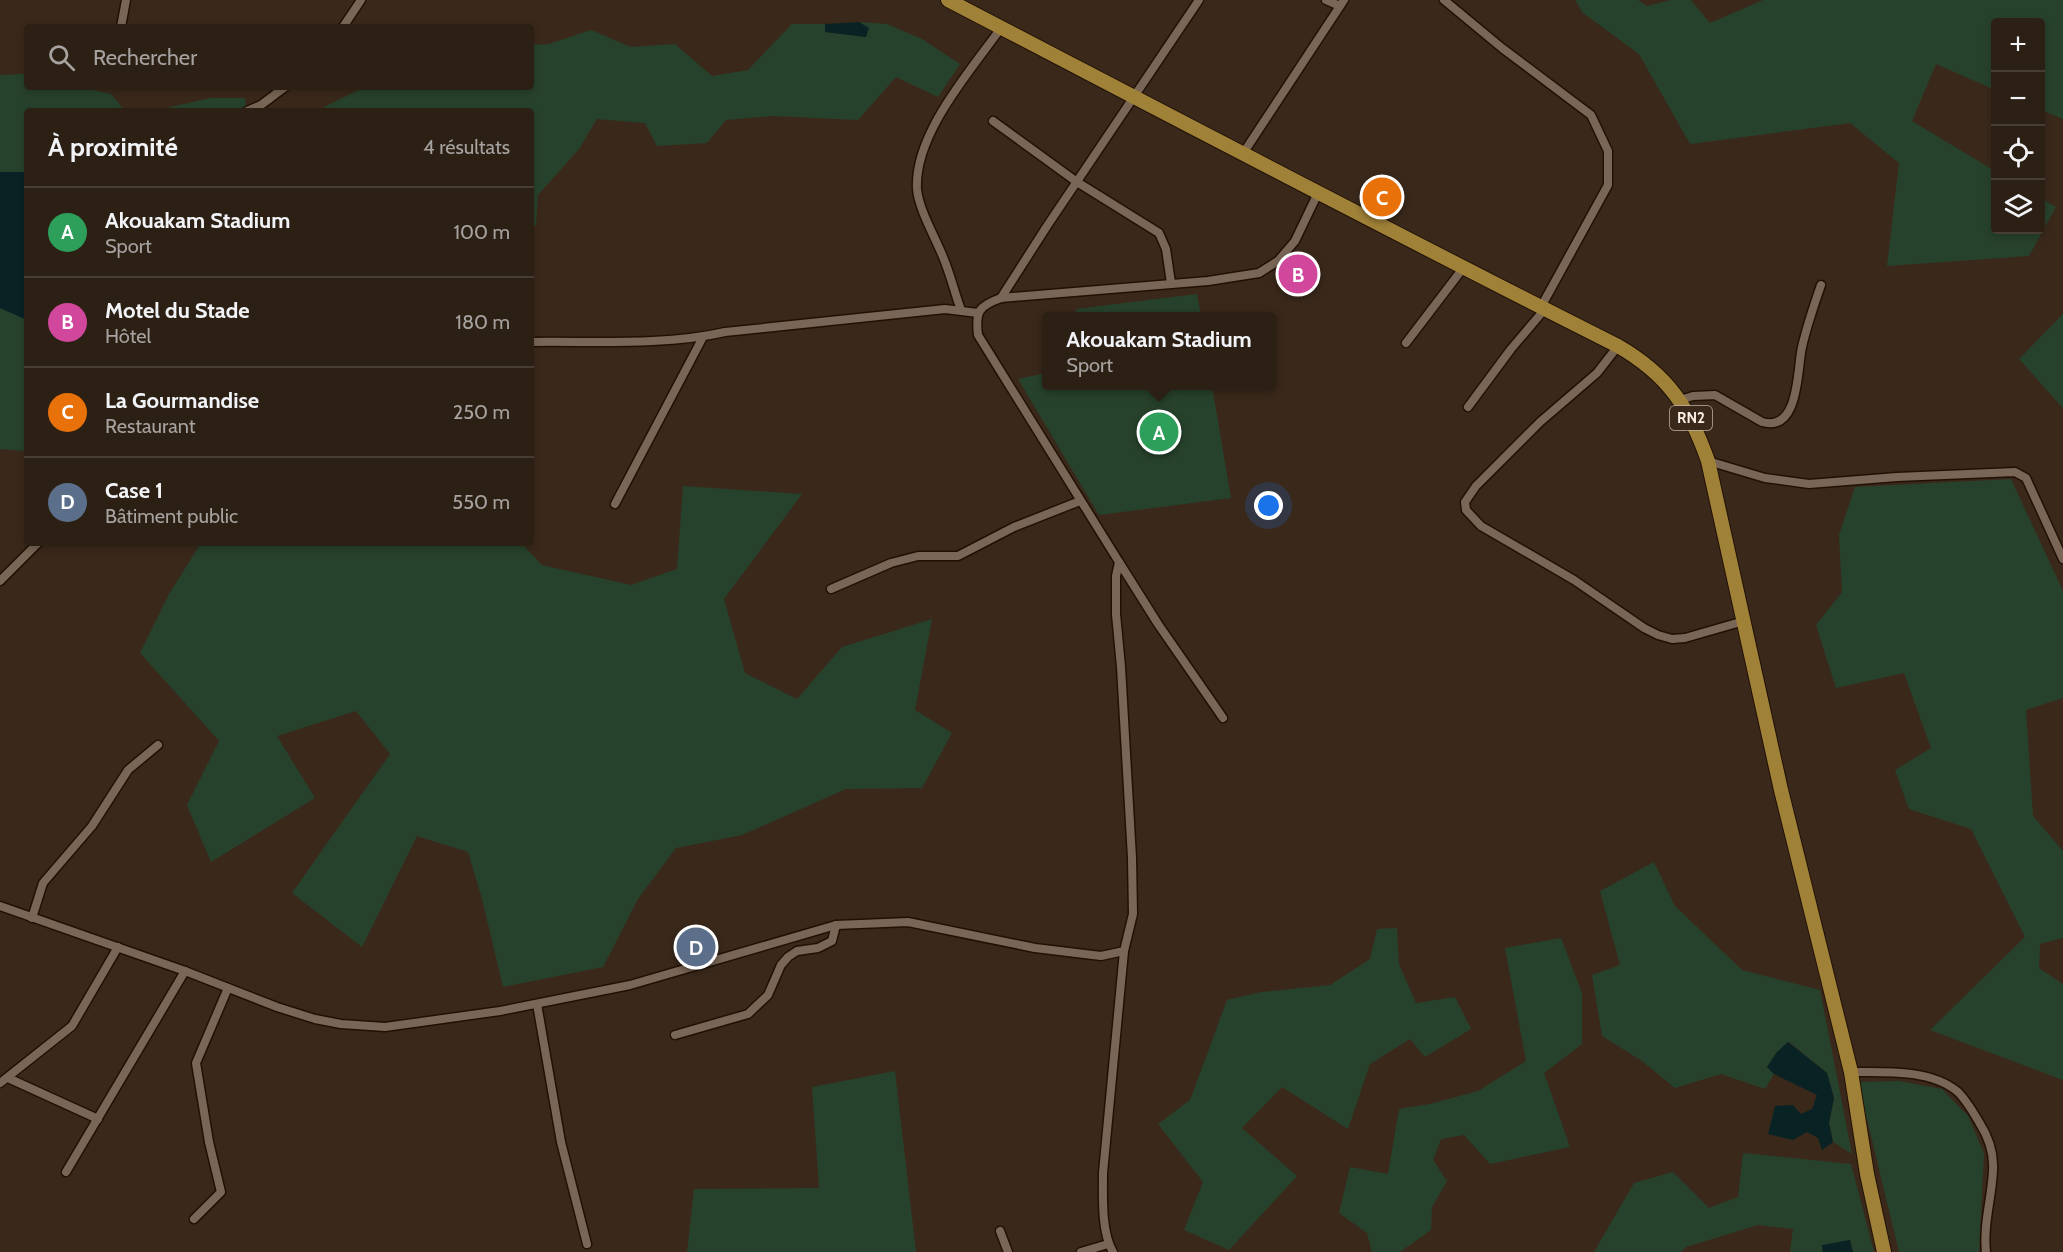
<!DOCTYPE html>
<html lang="fr">
<head>
<meta charset="utf-8">
<style>
  body { margin:0; font-family:Cabin,sans-serif; background:#34271d; color:#f1f3f6 }
  .controls { position:absolute; right:18px; top:18px; display:grid; overflow:hidden; border-radius:6px; box-shadow:0 3px 9px #0003 }
  .controls button { width:54px; height:54px; display:grid; place-items:center; padding:0; border:0; border-bottom:2px solid #483d34; background:#2c1f14; color:#f1f3f6; font:30px sans-serif }
  .you { position:absolute; left:1269px; top:506px; width:21px; height:21px; margin:-15px; border:4px solid #fff; border-radius:50%; background:#1a73e8; box-shadow:0 0 0 9px #1a73e833 }
  .badge { display:grid; place-items:center; width:39px; height:39px; border-radius:50%; background:#db2777; color:#fff; font-size:20px; font-weight:700 }
  .pin { position:absolute; translate:-50% -50%; border:3px solid #fff; box-shadow:0 2px 6px #0006 }
  .popup { position:absolute; left:1042px; top:312px; width:234px; height:78px; box-sizing:border-box; display:grid; place-content:center; border-radius:6px; background:#2c1f14; filter:drop-shadow(0 2px 4px #0005); font-size:20px; white-space:nowrap; color:#a6a2a0 }
  .popup b { font-size:22px; color:#f1f3f6 }
  .popup::after { content:''; position:absolute; left:50%; top:100%; margin-left:-12px; border:12px solid transparent; border-top-color:#2c1f14 }
  .list { margin:0; padding:0; list-style:none }
  h2 { display:flex; justify-content:space-between; align-items:center; height:78px; margin:0; padding:0 24px; font-size:26px }
  h2 small { font-size:20px; font-weight:400; color:#a6a2a0 }
  .list li { display:grid; grid-template-columns:39px 1fr auto; gap:18px; align-items:center; box-sizing:border-box; height:90px; padding:0 24px; border-top:2px solid #483d34 }
  .list b { display:block; font-size:22px; white-space:nowrap }
  .list p { margin:0; font-size:20px; white-space:nowrap; color:#a6a2a0 }
  .list em { font-size:20px; font-style:normal; color:#a6a2a0 }
  .icon { flex:none; width:33px; height:33px; fill:none; stroke:currentColor; stroke-width:2; stroke-linecap:round; stroke-linejoin:round }
  .map { position:relative; flex:none; width:2063px; height:1252px; overflow:hidden }
  .search { position:absolute; background:#2c1f14; box-shadow:0 3px 9px #0003; left:24px; top:24px; width:510px; height:66px; display:flex; align-items:center; gap:15px; box-sizing:border-box; padding:0 21px; border-radius:6px; color:#a6a2a0; font-size:22px }
  .panel { position:absolute; background:#2c1f14; box-shadow:0 3px 9px #0003; left:24px; top:108px; width:510px; height:438px; border-radius:6px }
  .map>svg:first-child { display:block }
  .green { fill:#27422c }
  .water { fill:#092224 }
  .lines { fill:none; stroke-linecap:round; stroke-linejoin:round }
  .minor-casing { stroke:#211105; stroke-width:11 }
  .trunk-casing { stroke:#211105; stroke-width:16 }
  .minor { stroke:#796656; stroke-width:8 }
  .trunk { stroke:#a08138; stroke-width:14 }
  .labels { text-anchor:middle; dominant-baseline:central; stroke-width:6; stroke-linejoin:round; paint-order:stroke }
  .shield { fill:#3a291b; stroke:#c0b3a8; stroke-width:1.5 }
  .shield-label { font-size:15px; font-weight:bold; fill:#faeee5 }
</style>
</head>
<body>
<div class="map">
<svg width="2063" height="1252" viewBox="0 0 2063 1252">
  <rect width="100%" height="100%" fill="#3a291b"/>
  <!-- green -->
  <g class="green">
    <polygon points="1575,0 1638,0 1647,6 1671,0 1691,0 1710,23 1763,0 2063,0 2063,119 2041,110 2040,22 1996,22 1995,90 1936,64 1912,121 1995,171 1996,230 2040,230 2041,198 2056,207 2029,256 1887,266 1899,163 1850,123 1690,144 1639,54 1583,13"/>
    <polygon points="859,22 887,24 922,39 960,64 938,97 896,77 858,120 773,116 726,120 707,143 657,146 645,123 597,119 579,149 538,195 536,225 531,227 531,111 324,111 324,107 365,87 531,87 531,45 549,44 591,30 631,47 675,44 712,76 748,70 792,24 825,24 826,32 866,37 868,28"/>
    <polygon points="23,74 27,75 27,87 81,87 111,94 125,111 27,111 27,172 0,172 0,75"/>
    <polygon points="210,98 245,98 246,106 234,111 162,111 162,109"/>
    <polygon points="1197,294 1201,316 1077,316 1076,309"/>
    <polygon points="0,308 27,319 27,451 0,449"/>
    <polygon points="2063,314 2063,408 2019,359"/>
    <polygon points="1046,373 1046,386 1212,386 1231,498 1099,515 1018,379"/>
    <polygon points="2011,479 2063,591 2063,698 2026,710 2033,816 2063,851 2063,938 2040,944 2039,968 2063,984 2063,1080 1930,1030 2025,937 1971,829 1909,809 1895,770 1931,748 1904,673 1836,688 1816,625 1842,592 1839,535 1855,487"/>
    <polygon points="683,486 802,494 724,599 745,673 797,699 842,647 932,619 915,710 952,733 922,788 846,789 742,835 676,848 638,899 603,967 503,987 482,899 468,852 417,836 362,947 292,893 390,754 356,711 277,736 315,798 211,862 187,805 219,741 140,653 169,594 201,543 521,543 542,565 631,585 677,569"/>
    <polygon points="1654,862 1675,906 1742,970 1820,990 1852,1154 1833,1142 1829,1123 1834,1098 1827,1073 1789,1042 1777,1052 1767,1067 1774,1074 1765,1089 1721,1074 1675,1088 1642,1061 1602,1036 1592,975 1620,965 1600,891"/>
    <polygon points="1397,928 1399,964 1416,1003 1455,997 1471,1029 1425,1057 1410,1039 1370,1064 1348,1129 1282,1087 1242,1128 1297,1176 1229,1250 1184,1230 1203,1182 1158,1124 1190,1100 1227,1000 1262,992 1330,985 1370,959 1377,929"/>
    <polygon points="1561,938 1582,993 1582,1044 1544,1073 1570,1147 1490,1164 1464,1135 1441,1139 1433,1160 1447,1181 1432,1207 1431,1230 1400,1252 1372,1252 1367,1233 1339,1213 1350,1167 1388,1174 1399,1109 1430,1104 1478,1091 1526,1061 1505,948"/>
    <polygon points="895,1071 916,1252 687,1252 694,1189 819,1188 812,1087"/>
    <polygon points="1899,1081 1942,1089 1968,1116 1984,1153 1979,1252 1899,1252 1858,1082"/>
    <polygon points="1743,1153 1851,1164 1874,1252 1853,1252 1850,1240 1822,1246 1823,1252 1790,1252 1793,1229 1758,1225 1686,1247 1681,1252 1594,1252 1634,1183 1673,1172 1709,1208 1738,1197"/>
  </g>
  <!-- water -->
  <g class="water">
    <polygon points="859,22 869,28 866,37 825,32 825,24"/>
    <polygon points="0,172 27,172 27,320 0,308"/>
    <polygon points="1788,1042 1827,1073 1834,1098 1829,1123 1833,1142 1822,1150 1818,1138 1807,1132 1793,1140 1768,1134 1775,1106 1793,1105 1801,1114 1812,1109 1817,1095 1774,1074 1767,1067 1777,1052"/>
    <polygon points="1850,1240 1853,1252 1823,1252 1822,1245"/>
  </g>
  <g class="lines">
    <!-- minor casing -->
    <g class="minor-casing">
      <g id="minor">
        <polyline points="1326,0 1340,6"/>
        <polyline points="1444,0 1502,48 1591,115 1608,151 1608,185 1541,307"/>
        <polyline points="121,27 126,0"/>
        <polyline points="343,27 361,0"/>
        <polyline points="247,111 261,105 285,87"/>
        <polyline points="993,121 1077,182 1159,233 1166,249 1171,283"/>
        <polyline points="1244,152 1344,0"/>
        <polyline points="1001,298 1047,226 1199,0"/>
        <path d="M 961,310 C 955,294 951,277 945,262 C 937,240 919,211 917,189 C 914,134 971,70 1001,28"/>
        <path d="M 531,342 C 594,341 664,346 725,332 L 945,309 L 978,313"/>
        <polyline points="1406,343 1464,267"/>
        <polyline points="1618,346 1597,373 1540,422 1476,486 1465,502 1466,510 1481,526 1574,580 1644,628 1658,635 1672,639 1685,638 1744,621"/>
        <path d="M 1680,400 L 1693,396 L 1715,395 L 1762,422 C 1800,433 1797,368 1802,347 C 1807,326 1814,305 1821,285"/>
        <polyline points="1468,407 1511,349 1545,309"/>
        <polyline points="1708,461 1765,478 1809,484 1897,477 2015,472 2026,478 2063,559"/>
        <polyline points="615,504 703,337"/>
        <polyline points="1119,562 1158,624 1223,718"/>
        <polyline points="0,581 38,543"/>
        <polyline points="831,589 891,563 918,556 958,556 1014,527 1080,501"/>
        <path d="M 0,906 L 185,971 L 277,1007 L 315,1019 L 341,1024 L 385,1027 L 500,1011 L 630,985 L 836,925 L 908,922 L 1035,948 L 1101,956 L 1124,951 L 1133,914 L 1132,858 L 1121,667 L 1116,614 L 1116,576 L 1119,562 L 978,335 C 975,311 979,306 1001,298 L 1208,281 L 1259,273 L 1278,261 L 1295,241 L 1318,193"/>
        <polyline points="32,918 43,883 92,826 128,770 158,745"/>
        <polyline points="537,1004 561,1142 587,1244"/>
        <polyline points="675,1035 748,1014 768,995 781,965 788,957 797,951 818,948 832,941 836,925"/>
        <path d="M 1851,1072 C 1885,1072 1931,1069 1958,1092 C 1967,1101 1973,1112 1979,1122 C 1988,1136 1994,1153 1993,1170 C 1992,1197 1983,1224 1986,1252"/>
        <polyline points="8,1078 98,1119"/>
        <polyline points="0,1083 72,1026 118,947"/>
        <polyline points="66,1172 185,971"/>
        <polyline points="194,1219 221,1192 209,1142 196,1063 228,988"/>
        <polyline points="1000,1231 1008,1252"/>
        <polyline points="1081,1252 1108,1244"/>
        <path d="M 1113,1252 C 1101,1232 1103,1196 1103,1173 L 1124,951"/>
      </g>
    </g>
    <!-- trunk casing -->
    <g class="trunk-casing">
      <path id="trunk" d="M 948,0 C 1171,116 1393,233 1618,346 C 1668,375 1689,407 1708,461 L 1781,790 L 1851,1072 L 1867,1174 L 1884,1252"/>
    </g>
    <!-- minor -->
    <use href="#minor" class="minor"/>
    <!-- trunk -->
    <use href="#trunk" class="trunk"/>
  </g>
  <g class="labels">
    <!-- shield labels -->
    <rect class="shield" x="1670" y="406" width="42" height="24" rx="4.5"/>
    <g class="shield-label">
      <text x="1691" y="418">RN2</text>
    </g>
  </g>
</svg>
<div class="controls">
<button>+</button>
<button>−</button>
<button><svg class="icon" aria-label="locate" viewBox="0 0 24 24"><circle cx="12" cy="12" r="6"/><path d="M12 2v4M12 18v4M2 12h4M18 12h4"/></svg></button>
<button><svg class="icon" aria-label="layers" viewBox="0 0 24 24"><path d="M12 4l9 5-9 5-9-5zM3 14l9 5 9-5"/></svg></button>
</div>
<div class="you"></div>
<div class="pin badge" style="left:1159px;top:432px;background:#2e9e5b">A</div>
<div class="popup"><b>Akouakam Stadium</b>Sport</div>
<div class="pin badge" style="left:1298px;top:274px;background:#d1479c">B</div>
<div class="pin badge" style="left:1382px;top:197px;background:#e8710a">C</div>
<div class="pin badge" style="left:696px;top:947px;background:#5c6f8a">D</div>
<div class="search"><svg class="icon" aria-label="search" viewBox="0 0 24 24"><circle cx="10" cy="10" r="6"/><path d="M15 15l6 6"/></svg>Rechercher</div>
<section class="panel">
<h2>À proximité<small>4 résultats</small></h2>
<ul class="list">
<li><span class="badge" style="background:#2e9e5b">A</span><div><b>Akouakam Stadium</b><p>Sport</p></div><em>100 m</em></li>
<li><span class="badge" style="background:#d1479c">B</span><div><b>Motel du Stade</b><p>Hôtel</p></div><em>180 m</em></li>
<li><span class="badge" style="background:#e8710a">C</span><div><b>La Gourmandise</b><p>Restaurant</p></div><em>250 m</em></li>
<li><span class="badge" style="background:#5c6f8a">D</span><div><b>Case 1</b><p>Bâtiment public</p></div><em>550 m</em></li>
</ul>
</section>
</div>
</body>
</html>
